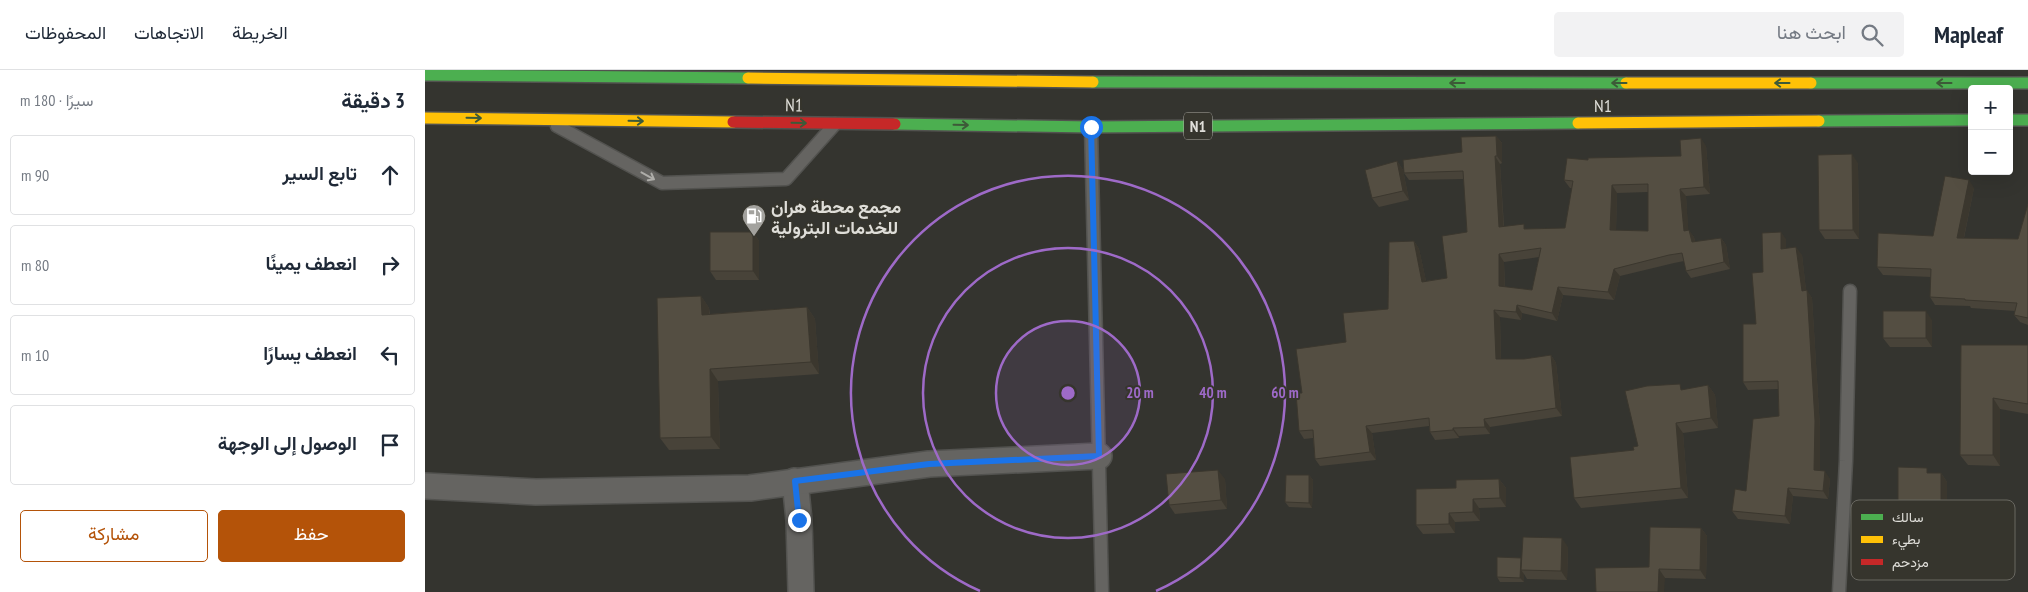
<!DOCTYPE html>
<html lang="ar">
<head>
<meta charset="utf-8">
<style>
  body { margin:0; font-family:"PT Sans Narrow",Vazirmatn,sans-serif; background:#f2f2f3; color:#1f2937; direction:rtl }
  .controls { position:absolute; right:15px; top:15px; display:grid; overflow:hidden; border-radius:5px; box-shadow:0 5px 20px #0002 }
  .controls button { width:45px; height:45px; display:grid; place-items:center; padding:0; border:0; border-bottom:1px solid #e0e1e3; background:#fff; color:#1f2937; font:25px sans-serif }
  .stop { position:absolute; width:15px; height:15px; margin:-11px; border:4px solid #1a73e8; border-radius:50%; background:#fff }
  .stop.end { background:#1a73e8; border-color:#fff; box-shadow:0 1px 5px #0008 }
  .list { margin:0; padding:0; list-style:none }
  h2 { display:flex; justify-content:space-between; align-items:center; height:65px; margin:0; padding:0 20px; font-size:21px }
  h2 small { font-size:16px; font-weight:400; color:#747a83 }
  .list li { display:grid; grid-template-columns:32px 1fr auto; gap:15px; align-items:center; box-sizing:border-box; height:80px; margin:0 10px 10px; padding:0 10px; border:1px solid #e0e1e3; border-radius:5px }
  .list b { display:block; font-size:19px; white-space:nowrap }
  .list em { font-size:16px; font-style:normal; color:#747a83 }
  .actions { display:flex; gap:10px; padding:15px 20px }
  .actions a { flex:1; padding:11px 0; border:1px solid #b45309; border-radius:5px; text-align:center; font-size:18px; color:#b45309 }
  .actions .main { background:#b45309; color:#fff }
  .icon { flex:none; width:28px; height:28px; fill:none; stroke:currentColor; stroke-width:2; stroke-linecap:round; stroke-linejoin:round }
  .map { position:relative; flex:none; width:1603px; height:522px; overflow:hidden; direction:ltr }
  header { display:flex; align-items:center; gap:30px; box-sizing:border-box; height:70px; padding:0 25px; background:#fff; border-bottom:1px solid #e0e1e3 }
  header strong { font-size:24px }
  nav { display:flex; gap:28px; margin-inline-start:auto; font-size:18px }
  .search { width:350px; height:45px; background:#f2f2f3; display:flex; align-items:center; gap:12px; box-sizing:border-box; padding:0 18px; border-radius:5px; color:#747a83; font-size:19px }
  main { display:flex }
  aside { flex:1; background:#fff }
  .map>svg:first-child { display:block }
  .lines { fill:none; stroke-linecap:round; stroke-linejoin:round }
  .lane-casing { stroke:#52524f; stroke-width:15 }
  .street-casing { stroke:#52524f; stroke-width:28 }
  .fast-casing { stroke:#52524f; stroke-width:14 }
  .slow-casing { stroke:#52524f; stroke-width:14 }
  .jam-casing { stroke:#52524f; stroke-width:14 }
  .lane { stroke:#656461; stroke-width:12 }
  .street { stroke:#656461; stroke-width:25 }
  .fast { stroke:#4caf50; stroke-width:11 }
  .slow { stroke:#ffc107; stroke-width:11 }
  .jam { stroke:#c62828; stroke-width:11 }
  .wall { fill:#484339; fill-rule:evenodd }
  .shaded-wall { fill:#3b372e }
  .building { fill:#544e42; stroke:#3b372e; fill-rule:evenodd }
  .oneway { stroke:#3d5a38 }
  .oneway2 { stroke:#aeada9 }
  .route { stroke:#1a73e8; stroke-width:6 }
  .ring { fill:none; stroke:#9e6ac8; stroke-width:2.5 }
  .labels { text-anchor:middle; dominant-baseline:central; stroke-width:4; stroke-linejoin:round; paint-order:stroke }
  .shield { fill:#36352d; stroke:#acaba5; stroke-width:1 }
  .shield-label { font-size:16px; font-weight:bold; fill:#dfded9 }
  .street-label { font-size:18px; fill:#dfded9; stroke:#36352d }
  .poi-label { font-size:18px; font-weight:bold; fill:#dfded9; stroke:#36352d; text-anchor:start }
  .key { fill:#36352d; stroke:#696861; stroke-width:1 }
  .key-label { font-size:14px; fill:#dfded9 }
  .centre { fill:#9e6ac8; stroke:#36352d; stroke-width:2.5 }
  .ring-label { font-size:15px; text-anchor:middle; font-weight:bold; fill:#9e6ac8; stroke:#36352d; stroke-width:4; stroke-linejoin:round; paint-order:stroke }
</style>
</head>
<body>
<header>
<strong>Mapleaf</strong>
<div class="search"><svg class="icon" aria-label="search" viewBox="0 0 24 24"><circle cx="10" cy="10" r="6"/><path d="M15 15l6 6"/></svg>ابحث هنا</div>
<nav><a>الخريطة</a><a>الاتجاهات</a><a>المحفوظات</a></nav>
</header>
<main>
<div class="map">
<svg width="1603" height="522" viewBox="0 0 1603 522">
  <rect width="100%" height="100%" fill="#34342f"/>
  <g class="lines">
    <!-- lane casing -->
    <g class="lane-casing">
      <g id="lane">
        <polyline points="132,56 237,113 361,109 410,54"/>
        <polyline points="666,57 677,522"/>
        <polyline points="1414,522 1421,391 1425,221"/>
      </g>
    </g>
    <!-- street casing -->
    <g class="street-casing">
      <g id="street">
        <polyline points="370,411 374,450 376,522"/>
        <polyline points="0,416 111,422 325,418 504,394 674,386"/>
      </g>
    </g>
    <!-- fast casing -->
    <g class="fast-casing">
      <g id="fast">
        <polyline points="0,5 323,8"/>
        <polyline points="668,12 1201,13"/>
        <polyline points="1386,13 1603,13"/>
        <polyline points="1584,50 1603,50"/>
        <polyline points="1394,51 1547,50"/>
        <polyline points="470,54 666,57 1153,53"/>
      </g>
    </g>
    <!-- slow casing -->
    <g class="slow-casing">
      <g id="slow">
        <polyline points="323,8 668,12"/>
        <polyline points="1201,13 1386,13"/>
        <polyline points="0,48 308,52"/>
        <polyline points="1153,53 1394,51"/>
      </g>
    </g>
    <!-- jam casing -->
    <g class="jam-casing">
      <polyline id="jam" points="308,52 470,54"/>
    </g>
    <!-- lane -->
    <use href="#lane" class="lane"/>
    <!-- street -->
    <use href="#street" class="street"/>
    <!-- fast -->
    <use href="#fast" class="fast"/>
    <!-- slow -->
    <use href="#slow" class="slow"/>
    <!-- jam -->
    <use href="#jam" class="jam"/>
  </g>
  <!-- wall -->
  <g class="wall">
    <path d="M 1071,66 L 1077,73 L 1077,93 L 1075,94 L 1079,156 L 1102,159 L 1140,158 L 1147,118 L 1145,118 L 1139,110 L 1163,90 L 1256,86 L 1281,76 L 1285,124 L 1261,126 L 1263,160 L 1269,167 L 1270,172 L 1296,168 L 1301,175 L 1305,199 L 1266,208 L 1261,201 L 1259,191 L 1249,193 L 1195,206 L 1189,230 L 1138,225 L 1132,251 L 1097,243 L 1096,250 L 1075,247 L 1076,289 L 1099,289 L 1126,285 L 1131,293 L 1137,346 L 1065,357 L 1065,364 L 1034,366 L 1034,368 L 1010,370 L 1005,362 L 1004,356 L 947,363 L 951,390 L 895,396 L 890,389 L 888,368 L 879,369 L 874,361 L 877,323 L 921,272 L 963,239 L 989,171 L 994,179 L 1001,211 L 1022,208 L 1042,162 L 1039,109 L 984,110 L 979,103 L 1037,82 ZM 1223,122 L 1223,161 L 1191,160 L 1192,123 ZM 1114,187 L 1107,220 L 1080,217 L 1079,192 Z"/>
    <polygon points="972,91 978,100 984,130 954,137 947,128"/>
    <polygon points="1433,93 1434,169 1400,169 1394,160"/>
    <polygon points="1549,118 1539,168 1593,169 1603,134 1603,255 1595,252 1589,245 1590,241 1546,238 1545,236 1510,235 1505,227 1506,207 1458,205 1452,197 1508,166"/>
    <polygon points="328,162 334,171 334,210 291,210 285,201"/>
    <polygon points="1361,169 1361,179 1377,185 1381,220 1387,228 1395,358 1395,400 1405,409 1403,429 1368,426 1365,454 1313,449 1307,441 1321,421 1354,346 1353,319 1323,320 1318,312 1331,254"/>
    <polygon points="276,226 284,238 285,244 382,237 390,249 394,304 293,311 295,379 244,380 235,368"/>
    <polygon points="1507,250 1507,277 1465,277 1458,268"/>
    <polygon points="1536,275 1603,275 1603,344 1575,339 1575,396 1543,395 1535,385"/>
    <polygon points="1283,315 1290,325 1293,358 1258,363 1263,428 1156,438 1149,428 1213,376 1259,320"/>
    <polygon points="1506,403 1516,403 1522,412 1522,452 1479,452 1473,443"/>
    <polygon points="884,405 888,410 887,438 864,437 860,432"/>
    <polygon points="800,409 802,439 750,444 744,435"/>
    <polygon points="1074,409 1081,418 1081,437 1054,438 1055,451 1030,452 1030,463 998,464 991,455 1031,418"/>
    <polygon points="1276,458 1282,466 1281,509 1240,508 1224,497"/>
    <polygon points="1143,477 1142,510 1102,509 1099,504 1099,512 1075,512 1072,507"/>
  </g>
  <!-- shaded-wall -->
  <g class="shaded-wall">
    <polygon points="1071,66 1077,73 1077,93 1072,86"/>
    <polygon points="1276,68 1281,76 1285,124 1279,117"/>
    <polygon points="1427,84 1433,93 1434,169 1428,160"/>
    <polygon points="1070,86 1075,94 1079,165 1074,157"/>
    <polygon points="972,91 978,100 984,130 978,121"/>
    <polygon points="1544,110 1549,118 1537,176 1532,168"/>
    <polygon points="1187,115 1192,123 1191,167 1185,160"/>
    <polygon points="1255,119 1261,126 1264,169 1259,161"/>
    <polygon points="1264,160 1269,167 1272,180 1267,172"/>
    <polygon points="328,162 334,171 334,210 328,201"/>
    <polygon points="1356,162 1361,169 1361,187 1356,179"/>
    <polygon points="1296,168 1301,175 1305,199 1299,192"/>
    <polygon points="989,171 994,179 1003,220 997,212"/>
    <polygon points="1371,177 1377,185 1382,228 1382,220 1387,228 1395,358 1395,408 1389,400 1377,221"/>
    <polygon points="1074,184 1079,192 1080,224 1074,216"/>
    <polygon points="1189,199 1195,206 1189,230 1183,222"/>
    <polygon points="1133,217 1138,225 1132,251 1127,243"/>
    <polygon points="276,226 284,238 285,257 277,245"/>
    <polygon points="1092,235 1097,243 1096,250 1091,242"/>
    <polygon points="382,237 390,249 394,304 386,292"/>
    <polygon points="1069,240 1075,247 1076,296 1071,289"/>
    <polygon points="1501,241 1507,250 1507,277 1501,268"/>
    <polygon points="1126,285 1131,293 1137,346 1131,338"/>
    <polygon points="285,299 293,311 295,379 286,367"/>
    <polygon points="1283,315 1290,325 1293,358 1286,348"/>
    <polygon points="1568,328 1575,339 1575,396 1568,385"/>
    <polygon points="1059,349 1065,357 1065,364 1060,357"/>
    <polygon points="1251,353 1258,363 1263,428 1256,418"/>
    <polygon points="941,356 947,363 951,390 945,382"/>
    <polygon points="1028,358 1034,366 1034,368 1028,360"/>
    <polygon points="793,400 800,409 802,439 796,430"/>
    <polygon points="1400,401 1405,409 1403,429 1398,421"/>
    <polygon points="1516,403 1522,412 1522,452 1516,443"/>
    <polygon points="884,405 888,410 887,438 884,433"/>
    <polygon points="1074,409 1081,418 1081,437 1075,428"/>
    <polygon points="1363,418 1368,426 1365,454 1360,446"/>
    <polygon points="1048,429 1054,438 1055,451 1048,442"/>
    <polygon points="1024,443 1030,452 1030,463 1024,454"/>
    <polygon points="1276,458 1282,466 1281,509 1275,500"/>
    <polygon points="1137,468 1143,477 1142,510 1136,501"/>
    <polygon points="1096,488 1096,500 1099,504 1099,512 1095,508"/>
    <polygon points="1234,499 1240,508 1239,522 1233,522"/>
  </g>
  <!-- building -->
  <g class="building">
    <path d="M 1071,66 L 1072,86 L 1070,86 L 1074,157 L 1099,154 L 1099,159 L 1140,158 L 1148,111 L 1139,110 L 1142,88 L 1163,90 L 1163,88 L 1256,86 L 1255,70 L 1276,68 L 1279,117 L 1255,119 L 1259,161 L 1264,160 L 1267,172 L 1296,168 L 1299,192 L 1261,201 L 1257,183 L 1244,185 L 1189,199 L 1183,222 L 1133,217 L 1127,243 L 1092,235 L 1091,242 L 1069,240 L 1071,289 L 1099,289 L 1126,285 L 1131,338 L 1059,349 L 1060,357 L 1028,358 L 1028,360 L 1005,362 L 1004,348 L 941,356 L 945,382 L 890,389 L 888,360 L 874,361 L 871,323 L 877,323 L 871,279 L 921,272 L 918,243 L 963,239 L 964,172 L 989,171 L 997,212 L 1022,208 L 1017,166 L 1042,162 L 1038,101 L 979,103 L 978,90 L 1037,82 L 1036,67 ZM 1223,114 L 1223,161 L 1185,160 L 1187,115 ZM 1116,178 L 1107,220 L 1074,216 L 1074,184 Z"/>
    <polygon points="1427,84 1428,160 1394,160 1393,85"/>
    <polygon points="972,91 978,121 947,128 940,100"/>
    <polygon points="1520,106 1544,110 1532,168 1593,169 1603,134 1603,248 1589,245 1592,233 1540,230 1540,229 1505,227 1506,199 1452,197 1453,163 1508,166"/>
    <rect x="285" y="162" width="43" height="39"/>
    <polygon points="1356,162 1356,179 1371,177 1377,221 1382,220 1390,351 1389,400 1400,401 1398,421 1363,418 1360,446 1307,441 1310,419 1321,421 1328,349 1354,346 1353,311 1318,312 1318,254 1331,254 1327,203 1338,202 1337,163"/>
    <polygon points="276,226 277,245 382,237 386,292 285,299 286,367 235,368 232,228"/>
    <rect x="1458" y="241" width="43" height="27"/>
    <polygon points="1536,275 1603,275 1603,334 1568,328 1568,385 1535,385"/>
    <polygon points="1255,314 1256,320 1283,315 1286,348 1251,353 1256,418 1149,428 1145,387 1209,380 1208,377 1213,376 1200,321 1222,316"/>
    <polygon points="1473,397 1502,398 1502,403 1516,403 1516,443 1473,443"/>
    <polygon points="793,400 796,430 744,435 741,404"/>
    <polygon points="861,405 884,405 884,433 860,432"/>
    <polygon points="1074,409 1075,428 1048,429 1048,442 1024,443 1024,454 991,455 991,419 1031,418 1031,410"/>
    <polygon points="1225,457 1276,458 1275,500 1234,499 1233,522 1171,522 1170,498 1224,497"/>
    <polygon points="1098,467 1137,468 1136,501 1096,500"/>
    <polygon points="1072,487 1096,488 1095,508 1072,507"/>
  </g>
  <!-- one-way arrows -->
  <defs><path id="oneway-shaft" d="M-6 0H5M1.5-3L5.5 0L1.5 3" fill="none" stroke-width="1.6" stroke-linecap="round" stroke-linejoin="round" transform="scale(1.25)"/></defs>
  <g class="oneway">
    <use href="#oneway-shaft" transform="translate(1032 13) rotate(-180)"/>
    <use href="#oneway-shaft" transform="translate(1194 13) rotate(-180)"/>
    <use href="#oneway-shaft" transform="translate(1357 13) rotate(-180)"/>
    <use href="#oneway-shaft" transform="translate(1519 13) rotate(-180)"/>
    <use href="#oneway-shaft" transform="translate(49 48) rotate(1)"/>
    <use href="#oneway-shaft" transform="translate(211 51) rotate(1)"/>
    <use href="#oneway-shaft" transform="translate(374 53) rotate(1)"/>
    <use href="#oneway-shaft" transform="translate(536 55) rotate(1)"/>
  </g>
  <use class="oneway2" href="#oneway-shaft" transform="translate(223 106) rotate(29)"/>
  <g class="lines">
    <!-- route -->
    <polyline class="route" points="374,450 370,411 504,394 674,386 666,57"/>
  </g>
  <!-- distance rings -->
  <circle cx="643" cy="323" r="72" fill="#9e6ac8" fill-opacity=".12"/>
  <g class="ring">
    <circle cx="643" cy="323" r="72"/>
    <circle cx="643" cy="323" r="145"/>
    <path d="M555 521A217 217 0 1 1 731 521"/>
  </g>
  <!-- icons -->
  <defs>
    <g id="fuel-pin" transform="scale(1.25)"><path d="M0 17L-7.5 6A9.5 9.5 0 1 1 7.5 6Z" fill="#a3a29e" stroke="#36352d"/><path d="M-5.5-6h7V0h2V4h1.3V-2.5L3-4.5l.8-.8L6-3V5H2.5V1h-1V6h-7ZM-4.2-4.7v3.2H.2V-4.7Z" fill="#fff"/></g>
  </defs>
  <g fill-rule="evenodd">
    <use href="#fuel-pin" x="329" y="146"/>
  </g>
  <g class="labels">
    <!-- shield labels -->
    <rect class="shield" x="759" y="42.5" width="28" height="27" rx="4"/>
    <g class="shield-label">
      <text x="773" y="56">N1</text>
    </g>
    <!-- street labels -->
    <g class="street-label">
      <text transform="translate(369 35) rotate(1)">N1</text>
      <text x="1178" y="35">N1</text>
    </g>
    <!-- poi labels -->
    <g class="poi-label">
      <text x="346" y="136">مجمع محطة هران<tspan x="346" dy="21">للخدمات البترولية</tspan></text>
    </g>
  </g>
  <!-- legend -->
  <rect x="1426" y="430" width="164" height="80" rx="8" class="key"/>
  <rect x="1436" y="444" width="22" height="6" fill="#4caf50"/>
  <rect x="1436" y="466" width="22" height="7" fill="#ffc107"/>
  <rect x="1436" y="489" width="22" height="6" fill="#c62828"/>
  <g class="key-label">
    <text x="1467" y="452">سالك</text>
    <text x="1467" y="474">بطيء</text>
    <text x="1467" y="497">مزدحم</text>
  </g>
  <circle cx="643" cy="323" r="8" class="centre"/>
  <g class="ring-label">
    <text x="715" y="328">20 m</text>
    <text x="788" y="328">40 m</text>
    <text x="860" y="328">60 m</text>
  </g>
</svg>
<div class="controls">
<button>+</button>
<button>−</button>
</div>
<div class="stop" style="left:666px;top:57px"></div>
<div class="stop end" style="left:374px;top:450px"></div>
</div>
<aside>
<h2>3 دقيقة<small>سيرًا · 180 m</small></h2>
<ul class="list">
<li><svg class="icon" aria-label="ahead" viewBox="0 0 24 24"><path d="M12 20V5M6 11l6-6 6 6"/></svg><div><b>تابع السير</b></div><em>90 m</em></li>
<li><svg class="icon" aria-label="right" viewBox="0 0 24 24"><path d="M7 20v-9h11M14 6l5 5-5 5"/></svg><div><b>انعطف يمينًا</b></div><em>80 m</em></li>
<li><svg class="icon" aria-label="left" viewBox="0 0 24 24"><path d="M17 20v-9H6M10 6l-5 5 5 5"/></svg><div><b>انعطف يسارًا</b></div><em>10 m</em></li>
<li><svg class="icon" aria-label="arrive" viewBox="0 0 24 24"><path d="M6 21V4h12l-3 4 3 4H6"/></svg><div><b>الوصول إلى الوجهة</b></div></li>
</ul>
<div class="actions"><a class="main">حفظ</a><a>مشاركة</a></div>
</aside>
</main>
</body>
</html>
